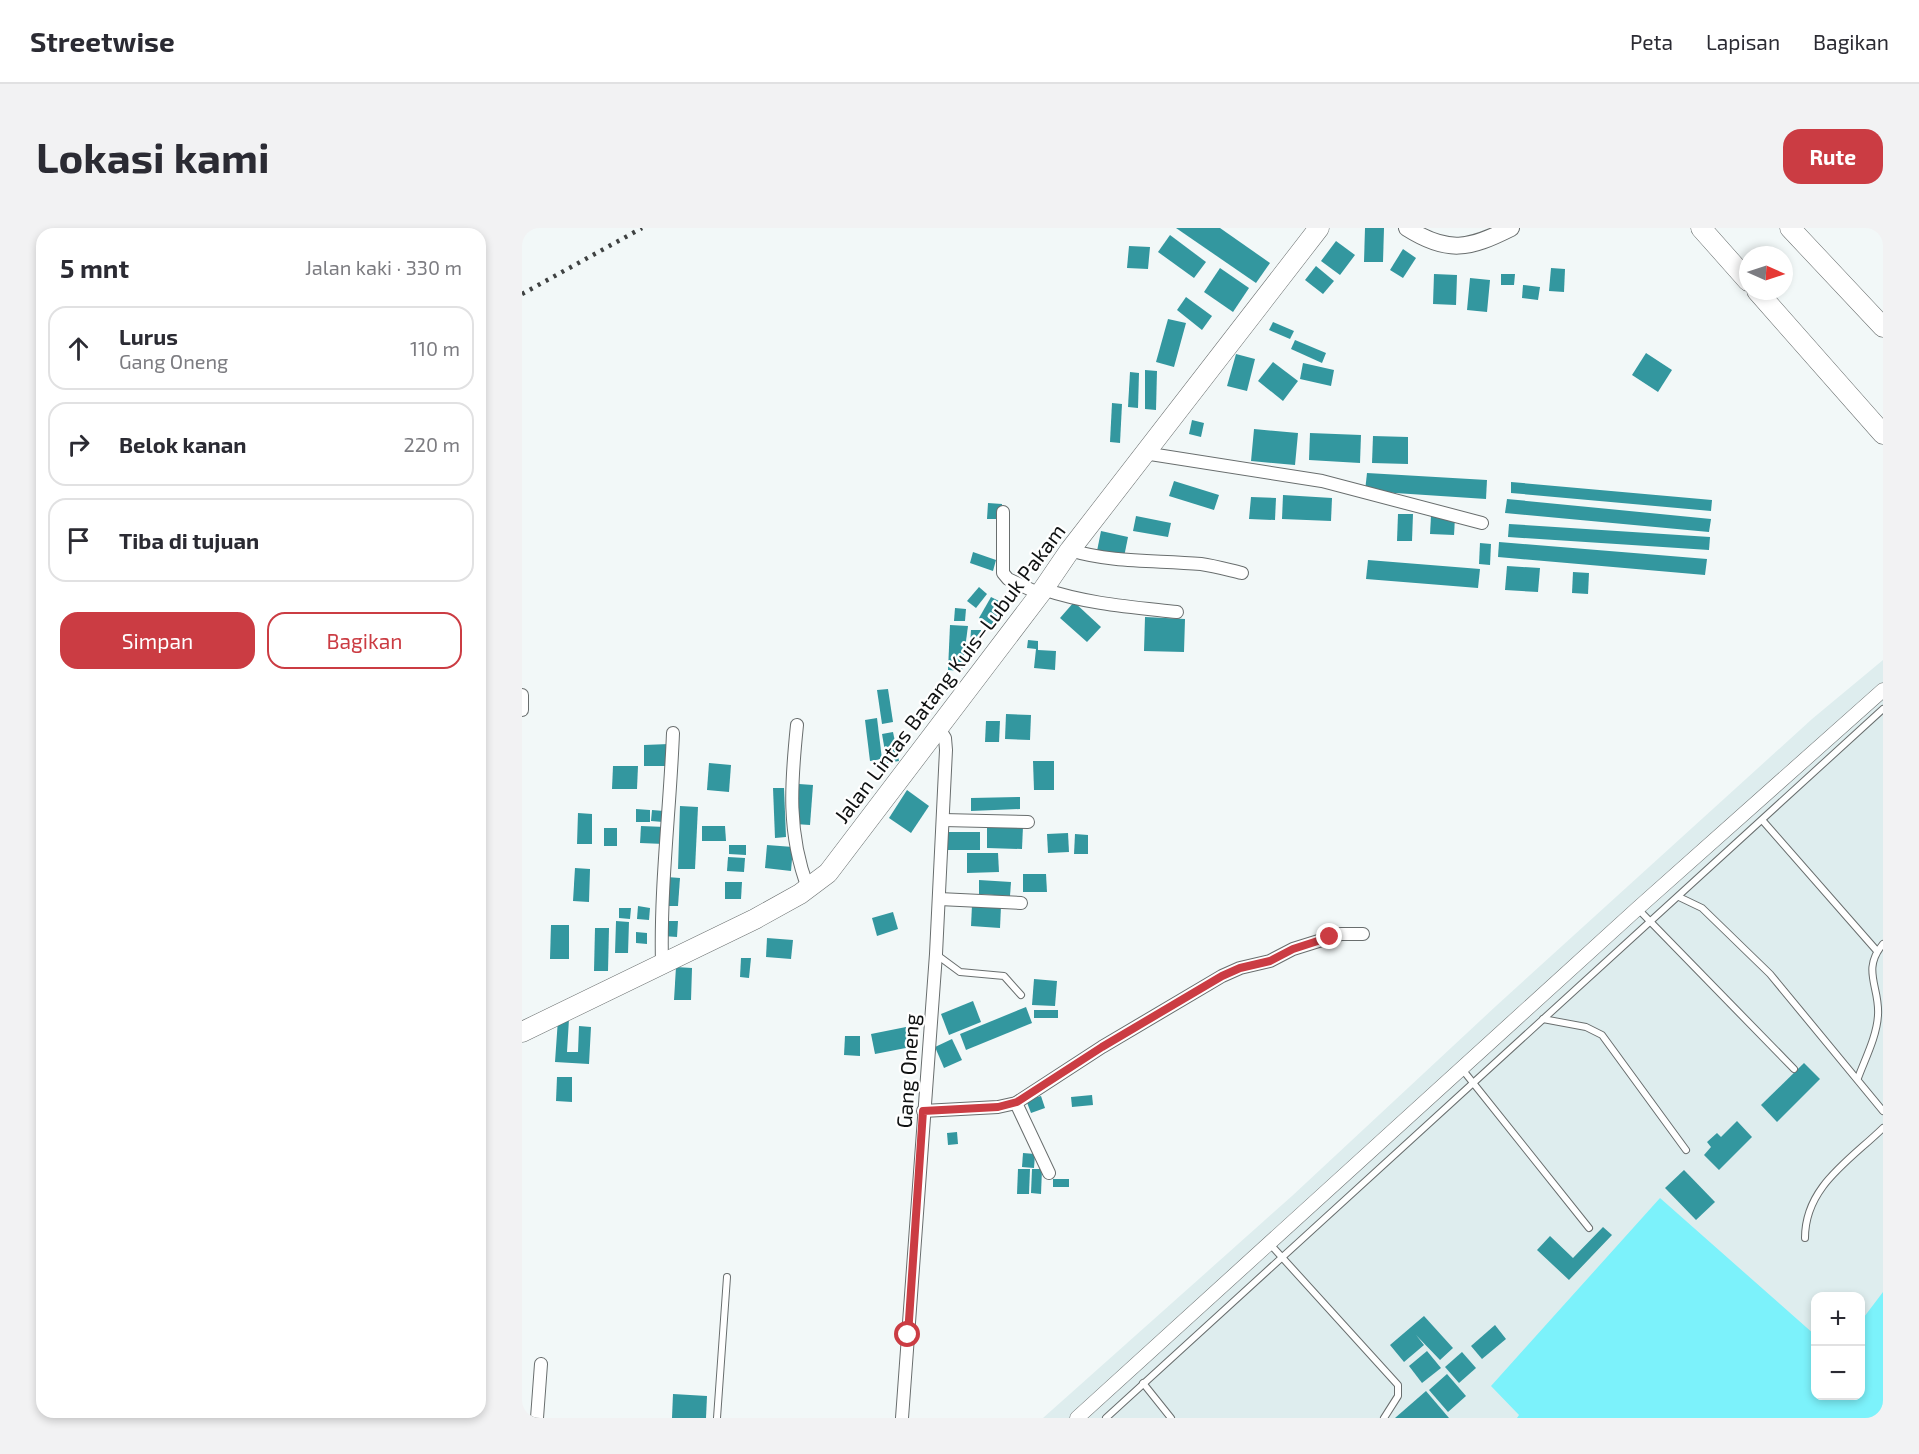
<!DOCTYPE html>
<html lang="id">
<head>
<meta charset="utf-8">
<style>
  body { margin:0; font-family:"Exo 2",sans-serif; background:#f2f2f3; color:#2b2b33 }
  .controls { position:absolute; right:18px; bottom:18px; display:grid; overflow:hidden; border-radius:12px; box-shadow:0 3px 9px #0003 }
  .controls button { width:54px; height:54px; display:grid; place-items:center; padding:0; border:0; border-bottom:2px solid #e1e1e2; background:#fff; color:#2b2b33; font:30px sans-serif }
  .compass { position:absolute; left:1217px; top:18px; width:54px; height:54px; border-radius:50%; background:#fff; box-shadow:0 3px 9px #0003; rotate:93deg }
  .stop { position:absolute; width:18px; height:18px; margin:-14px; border:4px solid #cb3c43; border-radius:50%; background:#fff }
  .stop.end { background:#cb3c43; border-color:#fff; box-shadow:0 2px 6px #0008 }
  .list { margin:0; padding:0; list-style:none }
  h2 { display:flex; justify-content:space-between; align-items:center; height:78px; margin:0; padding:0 24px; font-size:26px }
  h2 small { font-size:20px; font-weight:400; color:#7c7c81 }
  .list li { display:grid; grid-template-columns:39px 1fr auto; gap:18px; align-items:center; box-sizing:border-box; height:84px; margin:0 12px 12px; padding:0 12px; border:2px solid #e1e1e2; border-radius:18px }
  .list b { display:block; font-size:22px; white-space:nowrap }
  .list p { margin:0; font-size:20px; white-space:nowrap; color:#7c7c81 }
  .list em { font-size:20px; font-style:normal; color:#7c7c81 }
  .actions { display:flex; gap:12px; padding:18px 24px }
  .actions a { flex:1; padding:14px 0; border:2px solid #cb3c43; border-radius:18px; text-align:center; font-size:21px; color:#cb3c43 }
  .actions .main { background:#cb3c43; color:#fff }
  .icon { flex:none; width:33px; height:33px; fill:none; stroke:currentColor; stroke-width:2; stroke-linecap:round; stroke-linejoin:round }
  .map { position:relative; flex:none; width:1361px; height:1190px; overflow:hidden; border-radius:18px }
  header { display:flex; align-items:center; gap:36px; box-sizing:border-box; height:84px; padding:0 30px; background:#fff; border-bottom:2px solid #e1e1e2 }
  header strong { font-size:28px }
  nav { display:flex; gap:33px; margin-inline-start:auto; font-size:21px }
  .intro { display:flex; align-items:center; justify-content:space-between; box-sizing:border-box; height:144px; padding:0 36px }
  h1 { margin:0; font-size:42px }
  .button { padding:15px 27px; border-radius:18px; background:#cb3c43; color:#fff; font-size:21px; font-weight:700 }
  main { display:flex; gap:36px; padding:0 36px }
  aside { flex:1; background:#fff; border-radius:18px; box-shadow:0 3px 9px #0003 }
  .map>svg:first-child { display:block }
  .built { fill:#deedee; fill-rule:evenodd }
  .green { fill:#7cf2fb }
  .building { fill:#33979f }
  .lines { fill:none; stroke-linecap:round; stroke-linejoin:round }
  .service-casing { stroke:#696e6e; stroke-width:8 }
  .minor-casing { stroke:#696e6e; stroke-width:14 }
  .tertiary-casing { stroke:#696e6e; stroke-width:15 }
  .secondary-casing { stroke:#696e6e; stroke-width:18 }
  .trunk-casing { stroke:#696e6e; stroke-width:21 }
  .service { stroke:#fff; stroke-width:6 }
  .minor { stroke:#fff; stroke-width:12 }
  .tertiary { stroke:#fff; stroke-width:14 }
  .secondary { stroke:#fff; stroke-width:16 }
  .trunk { stroke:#fff; stroke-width:20 }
  .rail { stroke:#3f4242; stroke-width:4.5; stroke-dasharray:3 6; stroke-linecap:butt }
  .route { stroke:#cb3c43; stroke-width:8 }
  .labels { text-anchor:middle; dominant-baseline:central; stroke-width:4.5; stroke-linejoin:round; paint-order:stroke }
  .street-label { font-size:21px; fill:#101212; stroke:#fff }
</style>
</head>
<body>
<header>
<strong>Streetwise</strong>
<nav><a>Peta</a><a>Lapisan</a><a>Bagikan</a></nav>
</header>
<div class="intro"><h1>Lokasi kami</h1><a class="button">Rute</a></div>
<main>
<aside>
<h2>5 mnt<small>Jalan kaki · 330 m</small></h2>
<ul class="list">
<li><svg class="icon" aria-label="ahead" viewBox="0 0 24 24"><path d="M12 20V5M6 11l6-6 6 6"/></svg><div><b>Lurus</b><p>Gang Oneng</p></div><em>110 m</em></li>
<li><svg class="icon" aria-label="right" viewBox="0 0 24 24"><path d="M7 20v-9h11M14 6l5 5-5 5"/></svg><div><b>Belok kanan</b></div><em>220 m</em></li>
<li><svg class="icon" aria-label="arrive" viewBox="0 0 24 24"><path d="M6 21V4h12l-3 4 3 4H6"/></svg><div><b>Tiba di tujuan</b></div></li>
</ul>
<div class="actions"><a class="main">Simpan</a><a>Bagikan</a></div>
</aside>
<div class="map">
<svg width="1361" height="1190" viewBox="0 0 1361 1190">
  <rect width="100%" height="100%" fill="#f2f8f8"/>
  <!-- built -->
  <path class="built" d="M 1361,432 L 1361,1190 L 521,1190 L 770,968 L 974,778 L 1290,491 ZM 1294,1068 L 1338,1068 L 1338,1168 L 1294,1168 Z"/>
  <!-- green -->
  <polygon class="green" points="1138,970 1293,1107 1294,1168 1338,1168 1339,1093 1361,1064 1361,1190 995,1190 997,1187 969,1158"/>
  <!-- building -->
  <g class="building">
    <polygon points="654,0 698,0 748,35 734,55"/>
    <polygon points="843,0 862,0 861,34 842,34"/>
    <polygon points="648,7 684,34 672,50 636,24"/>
    <polygon points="814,13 833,27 818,47 799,33"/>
    <polygon points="607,18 628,19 626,41 605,40"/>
    <polygon points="881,21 894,30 881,50 868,42"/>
    <polygon points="794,38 812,53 801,66 783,52"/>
    <polygon points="698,40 727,60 711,84 682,64"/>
    <polygon points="1029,40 1043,41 1042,64 1027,63"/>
    <polygon points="912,46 935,47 934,77 911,76"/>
    <polygon points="979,46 993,46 992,57 979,57"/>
    <polygon points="948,50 968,52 965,84 945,82"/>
    <polygon points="1001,57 1018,59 1016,72 1000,70"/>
    <polygon points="664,69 690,88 680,102 655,82"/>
    <polygon points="646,91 664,95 652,139 634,134"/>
    <polygon points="751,94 772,103 768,111 747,102"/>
    <polygon points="773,112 804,125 800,135 769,121"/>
    <polygon points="1124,125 1150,142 1136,164 1110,147"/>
    <polygon points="714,126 733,131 725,163 705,158"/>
    <polygon points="751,134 776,153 761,173 736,153"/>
    <polygon points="781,135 812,142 809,158 778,151"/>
    <polygon points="623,142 635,143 634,182 623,181"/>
    <polygon points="608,144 617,145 616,180 606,179"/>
    <polygon points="590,175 600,176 598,215 588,214"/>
    <polygon points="670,192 682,195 679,209 667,206"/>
    <polygon points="732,201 776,205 773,237 729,233"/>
    <polygon points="788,205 839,207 838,235 787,232"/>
    <polygon points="851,208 886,209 886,236 850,235"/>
    <polygon points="845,245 965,252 964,271 843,263"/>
    <polygon points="652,253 697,267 692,282 647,268"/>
    <polygon points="989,254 1190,272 1189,283 989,265"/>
    <polygon points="761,267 810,270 809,293 760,291"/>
    <polygon points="729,269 754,270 753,292 727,291"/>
    <polygon points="985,271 1189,291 1187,304 983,285"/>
    <polygon points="466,275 480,276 479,291 465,291"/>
    <polygon points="876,286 891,286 890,313 875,313"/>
    <polygon points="614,288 649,295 646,309 611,303"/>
    <polygon points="909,288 933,290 932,307 908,306"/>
    <polygon points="987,296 1188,309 1187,322 986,309"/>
    <polygon points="579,303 606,309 602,329 575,323"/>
    <polygon points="977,314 1185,331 1183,347 976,329"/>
    <polygon points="958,315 969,316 968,337 957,336"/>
    <polygon points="451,324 474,332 471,343 448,335"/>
    <polygon points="846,332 958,341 956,360 844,351"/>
    <polygon points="985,338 1018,340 1016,364 983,362"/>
    <polygon points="1051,344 1067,345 1066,366 1050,365"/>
    <polygon points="457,359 465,366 454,380 445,373"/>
    <polygon points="469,369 481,375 470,397 457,390"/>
    <polygon points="552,374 579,399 565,414 538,390"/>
    <polygon points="433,380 444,381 443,393 432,393"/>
    <polygon points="623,389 663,391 662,424 622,423"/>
    <polygon points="428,397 446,398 440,443 426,442"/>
    <polygon points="449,402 459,402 458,420 448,419"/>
    <polygon points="506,412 516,413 516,422 534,423 533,442 512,440 514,421 505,420"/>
    <polygon points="366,461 371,494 360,496 355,462"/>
    <polygon points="484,486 509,487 508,512 483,511"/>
    <polygon points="355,490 360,531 348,533 343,492"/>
    <polygon points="464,493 478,493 477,514 463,514"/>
    <polygon points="371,504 377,533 365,535 360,506"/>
    <polygon points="147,516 147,538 122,538 122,517"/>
    <polygon points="511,533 532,533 532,562 512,562"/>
    <polygon points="187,535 209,537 207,564 185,562"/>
    <polygon points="91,538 116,538 115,561 90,561"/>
    <polygon points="277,556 291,557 288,597 273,596"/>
    <polygon points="251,560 262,560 264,609 253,610"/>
    <polygon points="385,562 407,578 389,605 367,590"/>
    <polygon points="498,569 498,581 449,583 449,570"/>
    <polygon points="158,578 176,579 173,641 156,641"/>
    <polygon points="114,581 128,582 128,594 114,594"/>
    <polygon points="130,582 142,583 141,594 129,593"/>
    <polygon points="56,585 70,586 70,616 55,616"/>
    <polygon points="465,597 501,598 500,621 465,620"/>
    <polygon points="119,598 143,599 142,616 118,615"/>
    <polygon points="180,598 203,598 204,613 180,613"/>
    <rect x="82" y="600" width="13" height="18"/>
    <rect x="424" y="604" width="34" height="18"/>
    <polygon points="546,605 547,624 526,625 525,606"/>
    <polygon points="553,606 566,607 566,626 552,626"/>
    <polygon points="207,617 224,617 224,627 207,626"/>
    <polygon points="245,617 271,619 269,643 243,640"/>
    <polygon points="445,625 476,625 477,644 445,645"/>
    <polygon points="206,629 223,630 222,644 205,643"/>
    <polygon points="53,640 68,641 67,674 51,673"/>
    <polygon points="501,646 524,646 525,664 501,664"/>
    <polygon points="145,649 158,650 156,678 143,678"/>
    <polygon points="457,652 489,654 488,668 457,666"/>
    <polygon points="203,654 220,654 219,671 203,671"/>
    <polygon points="450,677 479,678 478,700 449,698"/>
    <polygon points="116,678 128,680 127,692 115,691"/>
    <polygon points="97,680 109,680 108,691 97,690"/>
    <polygon points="371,684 376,701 355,708 350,690"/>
    <polygon points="94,693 107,694 106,725 93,725"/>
    <polygon points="142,693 156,693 155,709 141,708"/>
    <polygon points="29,697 47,697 47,731 28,731"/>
    <polygon points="73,700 87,700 86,743 72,743"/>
    <polygon points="114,704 125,705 125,716 114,715"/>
    <polygon points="245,710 271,712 269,731 244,729"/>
    <polygon points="219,730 229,730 227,750 218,749"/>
    <polygon points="154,739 170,740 169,772 152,772"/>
    <polygon points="512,751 535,753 533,778 510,777"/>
    <polygon points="451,773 459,794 427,807 419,786"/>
    <polygon points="504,779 510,795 444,822 438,806"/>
    <rect x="512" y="782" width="24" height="8"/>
    <polygon points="36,791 47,791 45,824 56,824 57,798 69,799 67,836 33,834"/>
    <polygon points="384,799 389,819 353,826 349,806"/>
    <polygon points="323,808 338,808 338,828 322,827"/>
    <polygon points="430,811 440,832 422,840 413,819"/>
    <polygon points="1282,835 1298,851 1255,894 1239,877"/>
    <polygon points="35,849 50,849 50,874 34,873"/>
    <polygon points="570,867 571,877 550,879 549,869"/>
    <polygon points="519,868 523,880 509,885 504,872"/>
    <polygon points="1215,893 1230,909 1197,942 1182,927 1189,919 1185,914 1195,905 1199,909"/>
    <polygon points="435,904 436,916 426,917 425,905"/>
    <polygon points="501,925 513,926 512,940 500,939"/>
    <polygon points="496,941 508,941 507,966 495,966"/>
    <polygon points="510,941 520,941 519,966 509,965"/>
    <polygon points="1162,942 1193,974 1174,992 1143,960"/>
    <rect x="531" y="951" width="16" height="8"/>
    <polygon points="1081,999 1090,1007 1047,1052 1015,1022 1028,1008 1051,1030"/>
    <polygon points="902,1088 931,1120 918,1132 894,1107 902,1117 882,1134 868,1117"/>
    <polygon points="973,1097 984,1111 960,1131 949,1118"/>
    <polygon points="905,1123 919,1140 900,1155 887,1138"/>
    <polygon points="940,1124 954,1140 937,1155 923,1139"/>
    <polygon points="925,1146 944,1168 926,1184 907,1162"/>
    <polygon points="904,1163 927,1190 873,1190"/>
    <polygon points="151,1166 185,1168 184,1190 150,1190"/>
  </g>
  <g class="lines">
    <!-- service casing -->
    <g class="service-casing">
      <g id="service">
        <polyline points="1241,593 1355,723"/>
        <polyline points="1157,669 1180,680 1248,746 1361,883"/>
        <polyline points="1116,681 1272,841"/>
        <polyline points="415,727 438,744 482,748 499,767"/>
        <polyline points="1021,791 1064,799 1080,807 1164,922"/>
        <polyline points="940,841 1067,1000"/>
        <path d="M 1336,850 C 1343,831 1355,808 1356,787 C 1358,759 1339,742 1361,716"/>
        <path d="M 1283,1010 C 1283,959 1327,933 1361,900"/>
        <polyline points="747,1015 876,1157 876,1168 862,1190"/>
        <polyline points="621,1155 649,1190"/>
        <polyline points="195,1190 205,1049"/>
        <polyline points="584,1190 1361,481"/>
      </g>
    </g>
    <!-- minor casing -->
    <g class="minor-casing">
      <g id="minor">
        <polyline points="622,225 800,253 960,295"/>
        <polyline points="481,284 481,345 486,351 518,366"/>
        <path d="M 548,322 C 590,335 635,332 679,336 C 693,338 707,342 720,345"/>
        <path d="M 521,361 C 565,376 610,379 655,384"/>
        <polyline points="0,467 0,482"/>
        <path d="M 275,497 C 269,555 265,605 286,660"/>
        <polyline points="421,592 506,594"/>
        <polyline points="417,671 499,675"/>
        <path d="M 140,736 C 138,659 148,582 151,505"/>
        <polyline points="494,875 527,945"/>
        <polyline points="401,883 476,879 494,875 580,819 700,748 718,740 748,733 771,721 819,706 841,706"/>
        <polyline points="15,1190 19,1136"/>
        <polyline points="380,1190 414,726 424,522 423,510 417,500"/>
      </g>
    </g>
    <!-- tertiary casing -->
    <g class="tertiary-casing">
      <polyline id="tertiary" points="555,1190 1116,680 1361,462"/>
    </g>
    <!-- secondary casing -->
    <g class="secondary-casing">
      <path id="secondary" d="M 885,0 C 926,26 947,21 989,0"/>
    </g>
    <!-- trunk casing -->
    <g class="trunk-casing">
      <g id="trunk">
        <polyline points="1179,0 1226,53"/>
        <polyline points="1268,0 1361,99"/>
        <polyline points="1235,63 1361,206"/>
        <polyline points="0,804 233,691 278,666 306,645 518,366 548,322 797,0"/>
      </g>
    </g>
    <!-- service -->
    <use href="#service" class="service"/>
    <!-- minor -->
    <use href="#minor" class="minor"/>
    <!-- tertiary -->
    <use href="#tertiary" class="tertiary"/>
    <!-- secondary -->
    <use href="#secondary" class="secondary"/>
    <!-- trunk -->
    <use href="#trunk" class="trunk"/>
    <!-- rail -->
    <polyline class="rail" points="0,66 120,0"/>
  </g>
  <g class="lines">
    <!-- route -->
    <polyline class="route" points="386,1107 401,883 476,879 495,874 580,819 700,748 718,740 748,733 771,721 808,709"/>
  </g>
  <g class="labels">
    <!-- street labels -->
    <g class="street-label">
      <text transform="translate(427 445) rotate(-53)">Jalan Lintas Batang Kuis–Lubuk Pakam</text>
      <text transform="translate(385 843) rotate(-86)">Gang Oneng</text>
    </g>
  </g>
</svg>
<div class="controls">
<button>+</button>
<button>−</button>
</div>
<svg class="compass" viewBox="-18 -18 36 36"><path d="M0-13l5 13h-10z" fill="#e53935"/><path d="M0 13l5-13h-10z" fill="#7c7c81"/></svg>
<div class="stop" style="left:386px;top:1107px"></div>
<div class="stop end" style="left:808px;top:709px"></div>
</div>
</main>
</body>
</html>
